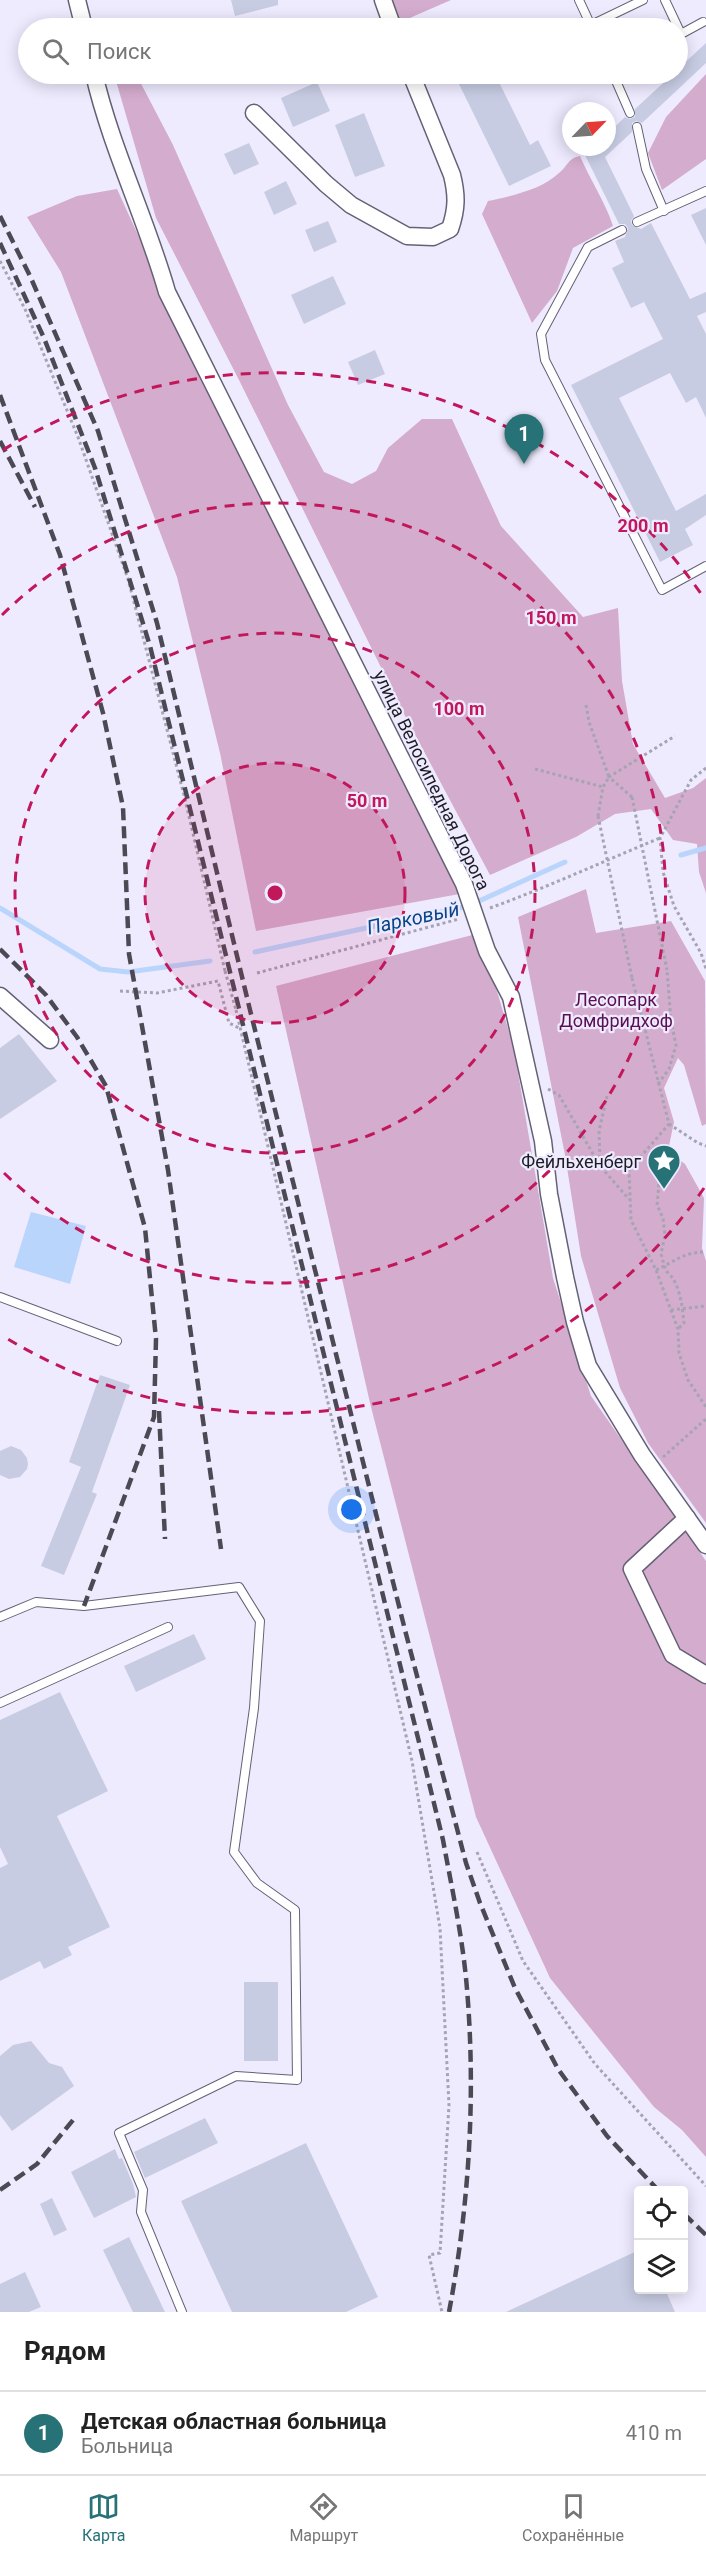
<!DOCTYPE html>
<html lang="ru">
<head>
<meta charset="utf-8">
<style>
  body { margin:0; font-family:Roboto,sans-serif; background:#f2f2f2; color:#222 }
  .controls { position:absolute; right:18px; bottom:18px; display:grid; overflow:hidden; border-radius:6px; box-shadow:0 3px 15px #0003 }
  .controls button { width:54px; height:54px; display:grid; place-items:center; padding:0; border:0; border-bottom:2px solid #e0e0e0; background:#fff; color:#222; font:30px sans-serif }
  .compass { position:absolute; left:562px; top:102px; width:54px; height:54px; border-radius:50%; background:#fff; box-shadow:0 3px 15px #0003; rotate:65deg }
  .you { position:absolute; left:352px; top:1510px; width:21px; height:21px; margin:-15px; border:4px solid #fff; border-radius:50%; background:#1a73e8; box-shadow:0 0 0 9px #1a73e833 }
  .badge { display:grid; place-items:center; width:39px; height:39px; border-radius:50%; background:#277276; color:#fff; font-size:20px; font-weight:700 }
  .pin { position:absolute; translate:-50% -50px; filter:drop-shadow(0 2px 3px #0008) }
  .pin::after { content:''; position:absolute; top:32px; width:21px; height:18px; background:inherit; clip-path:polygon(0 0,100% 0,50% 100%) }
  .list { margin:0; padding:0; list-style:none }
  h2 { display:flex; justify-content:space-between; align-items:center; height:78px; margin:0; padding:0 24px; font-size:26px }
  h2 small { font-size:20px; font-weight:400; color:#767676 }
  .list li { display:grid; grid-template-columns:39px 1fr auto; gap:18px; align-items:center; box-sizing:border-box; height:84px; padding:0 24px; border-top:2px solid #e0e0e0 }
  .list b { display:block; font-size:22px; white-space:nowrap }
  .list p { margin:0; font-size:20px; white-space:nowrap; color:#767676 }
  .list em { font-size:20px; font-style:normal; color:#767676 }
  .icon { flex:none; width:33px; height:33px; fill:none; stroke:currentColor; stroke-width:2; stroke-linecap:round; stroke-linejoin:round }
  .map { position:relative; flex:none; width:706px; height:2312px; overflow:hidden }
  .search { position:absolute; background:#fff; box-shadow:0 3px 15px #0003; left:18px; right:18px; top:18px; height:66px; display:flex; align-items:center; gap:15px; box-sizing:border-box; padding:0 21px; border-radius:33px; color:#767676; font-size:22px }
  .sheet { height:162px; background:#fff }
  nav { display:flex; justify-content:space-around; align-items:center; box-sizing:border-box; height:84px; border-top:2px solid #e0e0e0; background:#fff; font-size:16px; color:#767676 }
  nav a { display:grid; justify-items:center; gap:3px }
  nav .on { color:#277276 }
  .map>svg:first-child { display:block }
  .green { fill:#d4accd }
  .water { fill:#b9d5fc }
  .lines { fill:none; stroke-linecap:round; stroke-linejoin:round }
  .stream { stroke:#b9d5fc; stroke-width:5 }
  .building { fill:#c7cce3 }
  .lane-casing { stroke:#656175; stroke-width:10 }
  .street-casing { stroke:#656175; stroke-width:19 }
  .path { stroke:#a6a3b3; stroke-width:3; stroke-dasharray:3 3; stroke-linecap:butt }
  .lane { stroke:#fff; stroke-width:8 }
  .street { stroke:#fff; stroke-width:16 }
  .rail { stroke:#4c4955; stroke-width:4.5; stroke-dasharray:12 6; stroke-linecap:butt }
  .path-bridge { stroke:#a6a3b3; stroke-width:3; stroke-dasharray:3 3; stroke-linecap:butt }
  .ring { fill:none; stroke:#c2185b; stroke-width:3; stroke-dasharray:10 8 }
  .labels { text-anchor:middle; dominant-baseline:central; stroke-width:4.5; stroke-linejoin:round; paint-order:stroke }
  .street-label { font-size:18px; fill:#1d1b24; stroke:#efebff }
  .park-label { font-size:18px; fill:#5b0f53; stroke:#efebff }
  .poi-label { font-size:18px; fill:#1d1b24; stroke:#efebff; text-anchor:end }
  .water-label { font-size:20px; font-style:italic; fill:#06448c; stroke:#efebff }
  .centre { fill:#c2185b; stroke:#efebff; stroke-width:3 }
  .ring-label { font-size:18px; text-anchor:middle; font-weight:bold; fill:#c2185b; stroke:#efebff; stroke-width:4.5; stroke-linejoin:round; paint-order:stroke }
</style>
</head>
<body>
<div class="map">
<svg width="706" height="2312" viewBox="0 0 706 2312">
  <rect width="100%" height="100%" fill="#efebff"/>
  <!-- green -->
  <g class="green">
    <polygon points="386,0 451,0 396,24"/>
    <polygon points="114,74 136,74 173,145 288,405 324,472 352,484 376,471 388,448 422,419 452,419 501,526 583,617 618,608 622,681 633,744 665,798 693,788 706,778 706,893 699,872 697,844 673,840 651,809 615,814 576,837 490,875 404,714 239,380 156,218"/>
    <polygon points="706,74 706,159 662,190 648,153 666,117"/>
    <path d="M 580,156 C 590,180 605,201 613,226 L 573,248 L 557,291 L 532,323 L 482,214 L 488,201 C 511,196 541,190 559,173 C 568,166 568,158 580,156 Z"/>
    <polygon points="117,189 201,373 465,893 256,931 220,753 177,577 61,272 27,217 77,196"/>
    <polygon points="586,889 596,933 671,921 705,981 706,1124 702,1126 684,1065 678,1058 664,1088 674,1122 669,1146 670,1153 685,1164 704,1198 702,1248 706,1261 706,1523 648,1443 620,1388 581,1256 565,1155 518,917"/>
    <polygon points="480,933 514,1049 553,1278 591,1396 706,1561 706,2157 682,2130 654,2107 550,1978 476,1817 370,1403 276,986"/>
  </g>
  <!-- water -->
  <polygon class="water" points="31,1212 86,1226 70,1284 14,1267"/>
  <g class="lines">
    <!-- stream -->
    <g class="stream">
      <polyline points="681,855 706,848"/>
      <polyline points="0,908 100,969 128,972 210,961"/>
      <polyline points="255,952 468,906 565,862"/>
    </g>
  </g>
  <!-- building -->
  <g class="building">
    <polygon points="231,0 278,0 278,5 235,16"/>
    <polygon points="706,43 706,63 642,123 636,121 632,123 632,132 605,157 634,216 631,221 632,225 641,229 651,223 690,299 706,292 706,312 697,316 706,334 706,418 696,397 686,403 670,373 619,398 676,511 706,494 706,515 685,529 693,545 660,562 571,385 663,339 644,302 631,308 612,268 624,262 615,241 625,237 628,228 625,224 619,224 585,155 593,147 607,147 607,134 625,117 630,119 635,117 635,109 673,74 678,74 678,69"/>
    <polygon points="454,74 495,74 530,145 538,140 551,166 509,186"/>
    <polygon points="317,82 330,111 293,127 281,98"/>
    <polygon points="364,113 385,166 355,177 335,125"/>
    <polygon points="249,143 259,164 234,175 224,154"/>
    <polygon points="286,181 297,204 274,215 264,192"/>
    <polygon points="706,208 706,245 691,215"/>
    <polygon points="328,221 337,242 314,252 305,230"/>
    <polygon points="333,276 346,304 304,324 291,295"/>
    <polygon points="375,350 385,374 358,385 348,362"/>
    <polygon points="19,1034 57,1081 0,1119 0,1048"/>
    <polygon points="100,1375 130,1385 92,1492 97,1494 64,1575 41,1566 81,1467 69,1462"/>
    <polygon points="11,1446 21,1450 27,1458 28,1464 27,1469 20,1477 9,1479 0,1475 0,1451"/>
    <polygon points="194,1634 206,1659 136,1692 124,1666"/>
    <polygon points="60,1692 108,1791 57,1816 110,1927 68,1947 72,1955 44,1969 40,1961 0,1981 0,1868 8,1864 0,1847 0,1720"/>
    <rect x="244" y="1982" width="34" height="79"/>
    <polygon points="31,2041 49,2063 62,2067 74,2086 12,2131 0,2115 0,2056 13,2045"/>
    <polygon points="205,2118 218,2143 145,2178 134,2152"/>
    <polygon points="306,2143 378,2297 346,2312 232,2312 181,2201"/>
    <polygon points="115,2149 119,2159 122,2158 133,2184 136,2197 94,2218 71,2172"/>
    <polygon points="52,2198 67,2230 54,2236 40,2204"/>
    <polygon points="129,2237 165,2312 133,2312 103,2250"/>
    <polygon points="639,2250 639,2289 665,2289 675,2312 506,2312"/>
    <polygon points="25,2272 41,2307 29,2312 0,2312 0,2284"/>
  </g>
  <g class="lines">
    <!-- lane casing -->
    <g class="lane-casing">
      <g id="lane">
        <polyline points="579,0 592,28"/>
        <polyline points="665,0 681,34 703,22"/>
        <polyline points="591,25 643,0"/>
        <polyline points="613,74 630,113"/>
        <polyline points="637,127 646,169 664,211"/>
        <polyline points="637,222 706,191"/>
        <polyline points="622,230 588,247 541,334 545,360 662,590 706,566"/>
        <polyline points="0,1297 117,1341"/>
        <polyline points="0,1617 36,1602 84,1606 239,1587 260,1621 254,1708 234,1852 257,1883 295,1910 297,2080 236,2076 119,2133 143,2190 141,2212 182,2312"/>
        <polyline points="0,1703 168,1627"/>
      </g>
    </g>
    <!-- street casing -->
    <g class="street-casing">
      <g id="street">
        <polyline points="77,0 84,28"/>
        <polyline points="383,0 393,28"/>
        <path d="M 94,74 C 111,148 146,218 167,292 L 464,884 L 487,951 L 511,997 L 543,1141 L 549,1194 L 565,1277 L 575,1322 L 588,1366 L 642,1455 L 706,1545"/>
        <path d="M 254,113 L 326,184 L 351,205 L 407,236 L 433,237 L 450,229 C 457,209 457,195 452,175 L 411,74"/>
        <polyline points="0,996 50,1040"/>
        <polyline points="687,1518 632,1569 673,1655 706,1675"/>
      </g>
    </g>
    <!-- path -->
    <g class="path">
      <polyline points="0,261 25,309 78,437 128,579 185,799 225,971"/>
      <polyline points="586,705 589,722 609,777 603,787 598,816"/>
      <polyline points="706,768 691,780 660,838 663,872 674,906 701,953 706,969"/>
      <polyline points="535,769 603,787"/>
      <polyline points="632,797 609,777 675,736"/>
      <path d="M 490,908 C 548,887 604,861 660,838"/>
      <polyline points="257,973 459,919"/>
      <polyline points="632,978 669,1124 629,1170 631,1220 656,1270 678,1329 679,1353 688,1380 706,1407"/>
      <polyline points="120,991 157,993 218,981 229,1023 239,1028"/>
      <polyline points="236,1010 412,1761 440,1928 449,2105 440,2253 429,2255 442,2312"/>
      <polyline points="658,1084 669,1069 676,1045 671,1021 667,970"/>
      <polyline points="548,1089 559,1095 600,1166 629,1199"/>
      <polyline points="669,1124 698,1143 706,1146"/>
      <polyline points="600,1164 599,1131 607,1096"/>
      <path d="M 659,1184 L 657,1205 L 663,1218 L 665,1235 L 661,1254 L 666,1271 C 680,1282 682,1305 684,1323 L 678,1329"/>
      <path d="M 656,1270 C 676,1261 683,1252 706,1252"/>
      <polyline points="671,1310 706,1306"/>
      <polyline points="663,1457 706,1419"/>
      <polyline points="477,1852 523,1961 595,2064 706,2186"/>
    </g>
    <!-- lane -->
    <use href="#lane" class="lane"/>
    <!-- street -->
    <use href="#street" class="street"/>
    <!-- rail -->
    <g class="rail">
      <polyline points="0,216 30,276 98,431 157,623 250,1010 405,1630 466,1863 480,1903 515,1988 558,2069 607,2136 658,2190"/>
      <path d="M 0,243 L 44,338 L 95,468 L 150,646 L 443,1840 C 452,1889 463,1939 467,1989 C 476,2097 469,2206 449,2312"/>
      <polyline points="0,395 60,555 103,713 123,807 129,954 168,1170 221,1549"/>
      <polyline points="0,441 35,507"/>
      <polyline points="0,949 46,995 77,1037 106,1086 145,1228 156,1339 154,1417 84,1606"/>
      <polyline points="159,1411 165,1539"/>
      <polyline points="0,2190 37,2164 73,2120"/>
      <polyline points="684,2214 706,2235"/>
    </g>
    <!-- path-bridge -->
    <g class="path-bridge">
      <polyline points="632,797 667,970"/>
      <polyline points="598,816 632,978"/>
      <polyline points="225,971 236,1010"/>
    </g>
  </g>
  <!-- distance rings -->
  <circle cx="275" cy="893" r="130" fill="#c2185b" fill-opacity=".12"/>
  <g class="ring">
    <circle cx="275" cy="893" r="130"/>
    <circle cx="275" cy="893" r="260"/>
    <path d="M2 615A390 390 0 1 1 2 1171"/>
    <path d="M704 1188A520 520 0 0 1 3 1336M3 450A520 520 0 0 1 704 598"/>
  </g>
  <!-- icons -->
  <defs>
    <g id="sight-pin" transform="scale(1.725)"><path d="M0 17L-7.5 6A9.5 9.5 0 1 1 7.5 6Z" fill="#277276" stroke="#efebff"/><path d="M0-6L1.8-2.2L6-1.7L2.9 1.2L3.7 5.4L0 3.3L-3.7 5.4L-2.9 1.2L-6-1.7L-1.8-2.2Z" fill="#fff"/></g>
  </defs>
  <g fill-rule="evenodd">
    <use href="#sight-pin" x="664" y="1161"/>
  </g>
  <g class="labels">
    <!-- street labels -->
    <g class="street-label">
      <text transform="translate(432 780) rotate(64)">улица Велосипедная Дорога</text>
    </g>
    <!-- park labels -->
    <g class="park-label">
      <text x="616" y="999">Лесопарк<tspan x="616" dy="21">Домфридхоф</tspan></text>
    </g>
    <!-- poi labels -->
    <g class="poi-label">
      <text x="641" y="1161">Фейльхенберг</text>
    </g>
    <!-- water labels -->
    <g class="water-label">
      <text transform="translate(413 918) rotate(-12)">Парковый</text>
    </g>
  </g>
  <circle cx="275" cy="893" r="9" class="centre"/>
  <g class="ring-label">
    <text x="643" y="532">200 m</text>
    <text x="551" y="624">150 m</text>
    <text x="459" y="715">100 m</text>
    <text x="367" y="807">50 m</text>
  </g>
</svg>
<div class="controls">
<button><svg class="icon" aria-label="locate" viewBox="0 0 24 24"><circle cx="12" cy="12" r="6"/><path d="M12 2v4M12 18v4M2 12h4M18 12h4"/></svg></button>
<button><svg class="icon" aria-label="layers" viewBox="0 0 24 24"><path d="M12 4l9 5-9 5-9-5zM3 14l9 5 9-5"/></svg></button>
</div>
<svg class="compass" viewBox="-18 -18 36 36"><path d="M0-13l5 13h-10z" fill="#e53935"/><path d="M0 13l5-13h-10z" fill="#767676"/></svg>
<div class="you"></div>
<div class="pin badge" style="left:524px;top:464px">1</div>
<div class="search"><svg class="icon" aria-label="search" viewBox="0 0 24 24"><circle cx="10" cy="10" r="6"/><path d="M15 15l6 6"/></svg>Поиск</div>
</div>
<section class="sheet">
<h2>Рядом<small></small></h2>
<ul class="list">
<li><span class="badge">1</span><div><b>Детская областная больница</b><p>Больница</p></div><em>410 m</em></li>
</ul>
</section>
<nav>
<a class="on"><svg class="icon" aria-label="map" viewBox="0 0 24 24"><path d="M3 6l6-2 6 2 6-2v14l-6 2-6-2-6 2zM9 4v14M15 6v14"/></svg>Карта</a>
<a><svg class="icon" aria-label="directions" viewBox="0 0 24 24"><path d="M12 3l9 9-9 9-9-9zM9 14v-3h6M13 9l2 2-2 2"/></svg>Маршрут</a>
<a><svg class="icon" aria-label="saved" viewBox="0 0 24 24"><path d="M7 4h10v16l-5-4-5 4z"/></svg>Сохранённые</a>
</nav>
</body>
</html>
